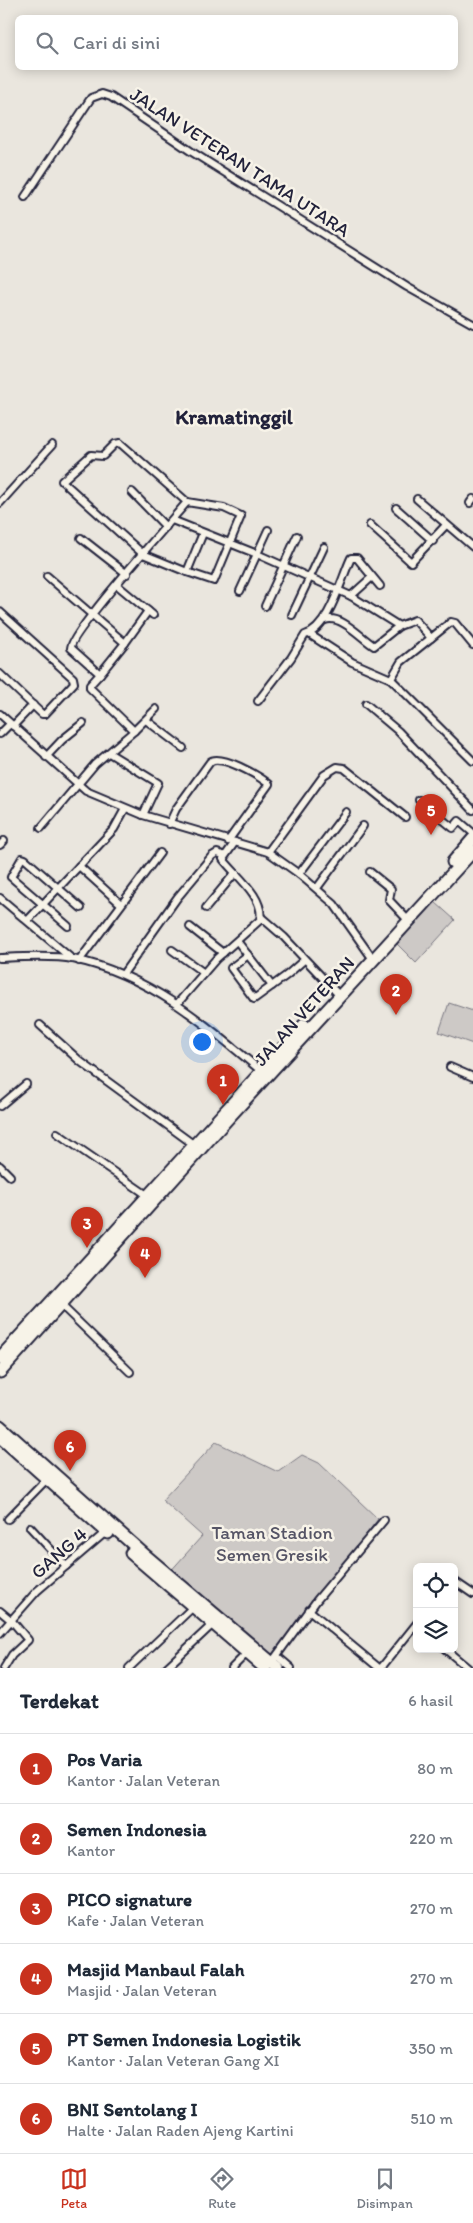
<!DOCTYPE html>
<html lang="id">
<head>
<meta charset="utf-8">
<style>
  body { margin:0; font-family:Itim,sans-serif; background:#f6f6f7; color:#1f2937 }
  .controls { position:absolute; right:15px; bottom:15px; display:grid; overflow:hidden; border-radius:8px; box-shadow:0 2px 12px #0003 }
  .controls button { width:45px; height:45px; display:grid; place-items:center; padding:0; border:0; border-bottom:1px solid #e0e1e3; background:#fff; color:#1f2937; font:25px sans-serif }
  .you { position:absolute; left:201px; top:1041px; width:18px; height:18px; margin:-12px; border:4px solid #fff; border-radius:50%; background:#1a73e8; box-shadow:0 0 0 8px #1a73e833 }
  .badge { display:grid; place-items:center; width:32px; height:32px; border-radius:50%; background:#c8321e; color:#fff; font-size:16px; font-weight:700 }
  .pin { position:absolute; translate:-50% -41px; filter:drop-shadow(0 1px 2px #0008) }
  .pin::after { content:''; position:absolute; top:26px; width:18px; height:15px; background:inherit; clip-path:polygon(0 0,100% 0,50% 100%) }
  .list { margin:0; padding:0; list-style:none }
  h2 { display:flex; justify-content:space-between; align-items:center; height:65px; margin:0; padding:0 20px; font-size:21px }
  h2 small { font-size:16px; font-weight:400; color:#747a83 }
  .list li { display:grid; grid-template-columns:32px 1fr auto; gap:15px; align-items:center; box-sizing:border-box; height:70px; padding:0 20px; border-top:1px solid #e0e1e3 }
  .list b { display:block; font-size:19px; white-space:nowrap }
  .list p { margin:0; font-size:16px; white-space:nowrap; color:#747a83 }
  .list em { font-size:16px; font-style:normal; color:#747a83 }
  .icon { flex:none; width:28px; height:28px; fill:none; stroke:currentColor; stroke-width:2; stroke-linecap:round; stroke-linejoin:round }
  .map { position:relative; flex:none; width:473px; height:1668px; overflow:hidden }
  .search { position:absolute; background:#fff; box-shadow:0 2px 12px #0003; left:15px; right:15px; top:15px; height:55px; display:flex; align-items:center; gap:12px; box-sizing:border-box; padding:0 18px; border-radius:8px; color:#747a83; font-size:19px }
  .sheet { height:485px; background:#fff }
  nav { display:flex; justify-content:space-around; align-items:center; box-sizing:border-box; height:70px; border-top:1px solid #e0e1e3; background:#fff; font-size:14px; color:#747a83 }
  nav a { display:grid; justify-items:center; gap:2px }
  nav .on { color:#c8321e }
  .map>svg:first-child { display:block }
  .green { fill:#cdc9c6; stroke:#787680 }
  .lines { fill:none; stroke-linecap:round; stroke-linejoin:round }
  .street-casing { stroke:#22223b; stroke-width:10 }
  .highway-casing { stroke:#22223b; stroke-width:15 }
  .street { stroke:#f7f3e8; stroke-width:6 }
  .highway { stroke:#f7f3e8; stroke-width:11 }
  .labels { text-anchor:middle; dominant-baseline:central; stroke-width:5; stroke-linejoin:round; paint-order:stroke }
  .street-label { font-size:19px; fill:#22223b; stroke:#f7f3e8 }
  .park-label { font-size:19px; fill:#555465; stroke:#f7f3e8 }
  .quarter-label { font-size:21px; font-weight:bold; fill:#22223b; stroke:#f7f3e8 }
</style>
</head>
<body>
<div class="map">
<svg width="473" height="1668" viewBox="0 0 473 1668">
  <rect width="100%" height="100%" fill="#eae6de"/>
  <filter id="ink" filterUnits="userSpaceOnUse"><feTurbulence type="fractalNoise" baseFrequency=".02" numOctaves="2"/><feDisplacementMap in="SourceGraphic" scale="10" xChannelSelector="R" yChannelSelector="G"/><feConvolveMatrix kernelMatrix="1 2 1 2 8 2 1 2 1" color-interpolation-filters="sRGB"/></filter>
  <g filter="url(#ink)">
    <!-- green -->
    <g class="green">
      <polygon points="435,902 455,920 416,963 397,944"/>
      <polygon points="449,1003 473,1011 473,1044 439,1032"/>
      <polygon points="216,1442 278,1472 302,1455 319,1463 378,1519 269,1661 168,1574 202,1536 162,1500"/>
    </g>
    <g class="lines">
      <!-- street casing -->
      <g class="street-casing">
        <g id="street">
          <polyline points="25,197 91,98 102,94 111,97 192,152 407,287 473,324"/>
          <polyline points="132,492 166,527"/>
          <polyline points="417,499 473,547"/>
          <polyline points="0,503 52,445"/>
          <polyline points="470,503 473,499"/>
          <polyline points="396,508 433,541"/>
          <polyline points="172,520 257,554 351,596 399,626 415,620 431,638"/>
          <polyline points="370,525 411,562 446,525"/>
          <polyline points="81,538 127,574"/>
          <polyline points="187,572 214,581 241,516 224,508 187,502"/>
          <polyline points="47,576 125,643 100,674"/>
          <polyline points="117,585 153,615"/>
          <polyline points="240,591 268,530"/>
          <polyline points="351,596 372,577"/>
          <polyline points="265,606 297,536"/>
          <polyline points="0,612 73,678 74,683 45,714 42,714 0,674"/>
          <polyline points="292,615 324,547"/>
          <path d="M 325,620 C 341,614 361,638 374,646 L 399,626"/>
          <polyline points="309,634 352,662 391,679"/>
          <polyline points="125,643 148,611"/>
          <polyline points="473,645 455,623 451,622 401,662 391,679 473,761"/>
          <path d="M 258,701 L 291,658 L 305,635 C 329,629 341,579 351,558 L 357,558 L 380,586"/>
          <polyline points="366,704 398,731 473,810"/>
          <polyline points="0,714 86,791 143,815 268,852 299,874 334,904 370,955"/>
          <polyline points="146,720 183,748"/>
          <polyline points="13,726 33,705"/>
          <polyline points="134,731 156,709"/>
          <polyline points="0,734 10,724"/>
          <polyline points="109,753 158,783 143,815"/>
          <polyline points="46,757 62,740 83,723"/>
          <polyline points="419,800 453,828 459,821 473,833"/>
          <path d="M 169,824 L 176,809 L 210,762 C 220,753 259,776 269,784 L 228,841"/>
          <path d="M 41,828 L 95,764 L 134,731 L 90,688 L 90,685 L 100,674 L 71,648 C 69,635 171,521 187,502 L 120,443 L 115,444 L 103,456 L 91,455 L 62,481 L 143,554 L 187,572 L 203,533"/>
          <polyline points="0,845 4,841"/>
          <polyline points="268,852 324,775 337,767 344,768 405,817"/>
          <polyline points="79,866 121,904"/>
          <polyline points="370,872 391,889 389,900 405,917"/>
          <polyline points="299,874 346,812"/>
          <polyline points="317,888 363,826"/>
          <polyline points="0,898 72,959"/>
          <polyline points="206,908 235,873"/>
          <polyline points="261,917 284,937 336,992"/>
          <polyline points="28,920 114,829 125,809"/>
          <polyline points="68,926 11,877 22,858 25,859 81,908"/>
          <polyline points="190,927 223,953"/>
          <polyline points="237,941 272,986"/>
          <polyline points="172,950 204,973"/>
          <polyline points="248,955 231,968 254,999 287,975 304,960"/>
          <path d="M 0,958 C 21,957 52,955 73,959 C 147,974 205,1023 261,1071"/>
          <polyline points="79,961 160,853"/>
          <polyline points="123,974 177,898 212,856 217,853 223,855"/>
          <path d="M 177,1004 L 216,959 L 260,920 C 265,897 235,875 223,859 L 235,842"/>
          <polyline points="40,1025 81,1062 193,1144"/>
          <polyline points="450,1067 473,1077"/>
          <polyline points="0,1106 26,1084"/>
          <polyline points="57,1133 147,1195"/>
          <polyline points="0,1166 10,1176"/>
          <polyline points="60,1304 130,1372"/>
          <polyline points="8,1519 47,1479"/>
          <polyline points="30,1527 66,1566"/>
          <polyline points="454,1581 473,1594"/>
          <polyline points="309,1610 379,1668"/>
          <polyline points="0,1611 12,1621 28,1640 12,1655 4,1668"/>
          <polyline points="0,1633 37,1591 107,1531"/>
          <polyline points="445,1649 468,1668"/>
          <polyline points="277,1656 291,1668"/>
          <polyline points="272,1662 317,1600 384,1520"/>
          <polyline points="129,1668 193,1607"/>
          <polyline points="166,1668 213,1624"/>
          <polyline points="232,1668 247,1653"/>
          <polyline points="381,1668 417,1623"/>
        </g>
      </g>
      <!-- highway casing -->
      <g class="highway-casing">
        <g id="highway">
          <polyline points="453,862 473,839"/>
          <polyline points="0,1358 304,1025"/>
          <polyline points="0,1372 230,1116 473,851"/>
          <polyline points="0,1426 146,1556 278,1668"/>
          <polyline points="0,1437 108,1533"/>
          <polyline points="131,1553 265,1668"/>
        </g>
      </g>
      <!-- street -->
      <use href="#street" class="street"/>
      <!-- highway -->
      <use href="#highway" class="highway"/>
    </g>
  </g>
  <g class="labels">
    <!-- street labels -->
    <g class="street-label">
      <text transform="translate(240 162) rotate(33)">JALAN VETERAN TAMA UTARA</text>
      <text transform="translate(304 1011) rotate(-48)">JALAN VETERAN</text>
      <text transform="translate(59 1553) rotate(-41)">GANG 4</text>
    </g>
    <!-- park labels -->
    <g class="park-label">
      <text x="272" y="1532">Taman Stadion<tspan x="272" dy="22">Semen Gresik</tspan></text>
    </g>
    <!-- quarter labels -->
    <g class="quarter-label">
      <text x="234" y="416">Kramatinggil</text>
    </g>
  </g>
</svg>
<div class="controls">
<button><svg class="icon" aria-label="locate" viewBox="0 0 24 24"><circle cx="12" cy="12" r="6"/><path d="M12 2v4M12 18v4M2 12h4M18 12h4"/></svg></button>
<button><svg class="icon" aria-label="layers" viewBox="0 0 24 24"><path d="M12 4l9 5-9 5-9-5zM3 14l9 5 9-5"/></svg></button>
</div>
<div class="you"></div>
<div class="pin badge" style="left:223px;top:1105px">1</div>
<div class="pin badge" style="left:396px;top:1015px">2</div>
<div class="pin badge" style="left:87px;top:1248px">3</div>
<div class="pin badge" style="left:145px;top:1278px">4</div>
<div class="pin badge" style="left:431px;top:835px">5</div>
<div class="pin badge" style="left:70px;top:1471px">6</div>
<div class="search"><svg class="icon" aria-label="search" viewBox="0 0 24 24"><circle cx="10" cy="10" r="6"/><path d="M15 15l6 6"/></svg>Cari di sini</div>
</div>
<section class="sheet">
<h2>Terdekat<small>6 hasil</small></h2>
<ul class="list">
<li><span class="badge">1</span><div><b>Pos Varia</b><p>Kantor · Jalan Veteran</p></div><em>80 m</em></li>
<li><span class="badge">2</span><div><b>Semen Indonesia</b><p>Kantor</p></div><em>220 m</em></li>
<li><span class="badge">3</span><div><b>PICO signature</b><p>Kafe · Jalan Veteran</p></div><em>270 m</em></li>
<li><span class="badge">4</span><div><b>Masjid Manbaul Falah</b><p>Masjid · Jalan Veteran</p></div><em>270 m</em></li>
<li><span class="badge">5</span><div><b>PT Semen Indonesia Logistik</b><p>Kantor · Jalan Veteran Gang XI</p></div><em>350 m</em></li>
<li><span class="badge">6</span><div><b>BNI Sentolang I</b><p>Halte · Jalan Raden Ajeng Kartini</p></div><em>510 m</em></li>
</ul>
</section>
<nav>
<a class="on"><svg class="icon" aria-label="map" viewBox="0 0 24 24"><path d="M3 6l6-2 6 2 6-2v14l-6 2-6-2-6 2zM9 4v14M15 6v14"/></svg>Peta</a>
<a><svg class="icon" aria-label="directions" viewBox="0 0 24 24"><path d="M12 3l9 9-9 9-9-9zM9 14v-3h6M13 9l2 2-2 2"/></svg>Rute</a>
<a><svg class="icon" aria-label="saved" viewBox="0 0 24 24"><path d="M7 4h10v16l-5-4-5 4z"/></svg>Disimpan</a>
</nav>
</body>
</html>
